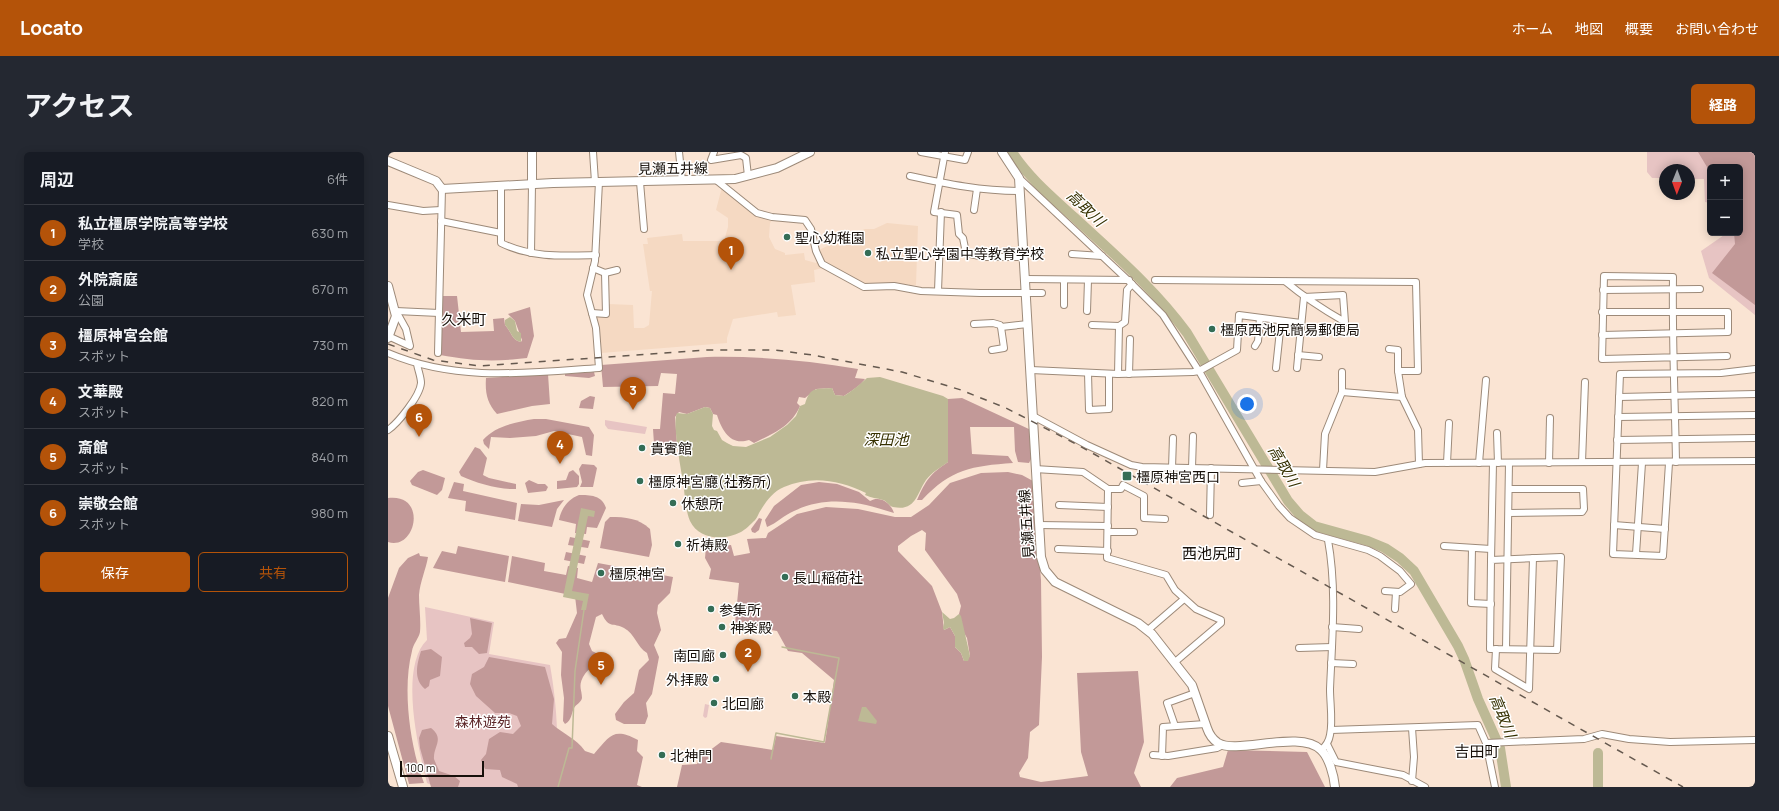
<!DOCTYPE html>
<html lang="ja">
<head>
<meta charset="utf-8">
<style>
  body { margin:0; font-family:Manrope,"Noto Sans JP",sans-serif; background:#242831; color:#f1f3f6 }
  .controls { position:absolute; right:12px; top:12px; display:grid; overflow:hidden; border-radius:6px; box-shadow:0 2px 10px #0003 }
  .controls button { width:36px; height:36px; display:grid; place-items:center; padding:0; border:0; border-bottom:1px solid #363941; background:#171b24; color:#f1f3f6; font:20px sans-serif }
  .compass { position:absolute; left:1271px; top:12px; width:36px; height:36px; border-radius:50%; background:#171b24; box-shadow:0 2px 10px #0003; rotate:181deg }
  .scale { position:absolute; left:12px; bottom:10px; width:84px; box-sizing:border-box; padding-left:4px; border:2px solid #17100a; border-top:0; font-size:11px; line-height:14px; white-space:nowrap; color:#17100a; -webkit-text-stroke:3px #fff; paint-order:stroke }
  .you { position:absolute; left:859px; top:252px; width:14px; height:14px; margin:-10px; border:3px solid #fff; border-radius:50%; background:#1a73e8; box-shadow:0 0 0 6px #1a73e833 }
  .badge { display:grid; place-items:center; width:26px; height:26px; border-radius:50%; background:#b45309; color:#fff; font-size:13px; font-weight:700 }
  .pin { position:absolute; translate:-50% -33px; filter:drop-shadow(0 1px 2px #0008) }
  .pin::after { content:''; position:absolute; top:21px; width:14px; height:12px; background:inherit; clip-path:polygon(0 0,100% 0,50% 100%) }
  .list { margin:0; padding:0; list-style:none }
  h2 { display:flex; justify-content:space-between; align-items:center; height:52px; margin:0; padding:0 16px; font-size:17px }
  h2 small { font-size:13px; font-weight:400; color:#9ea1a6 }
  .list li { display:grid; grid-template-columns:26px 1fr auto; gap:12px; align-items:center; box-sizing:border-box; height:56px; padding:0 16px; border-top:1px solid #363941 }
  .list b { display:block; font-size:15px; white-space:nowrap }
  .list p { margin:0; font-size:13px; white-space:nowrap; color:#9ea1a6 }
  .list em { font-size:13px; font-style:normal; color:#9ea1a6 }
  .actions { display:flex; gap:8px; padding:12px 16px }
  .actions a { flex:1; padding:9px 0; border:1px solid #b45309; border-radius:6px; text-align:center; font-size:14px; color:#b45309 }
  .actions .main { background:#b45309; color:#fff }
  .map { position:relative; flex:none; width:1367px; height:635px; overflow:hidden; border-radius:6px }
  header { display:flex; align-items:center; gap:24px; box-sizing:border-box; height:56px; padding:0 20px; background:#b45309; color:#fff }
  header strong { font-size:19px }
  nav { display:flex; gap:22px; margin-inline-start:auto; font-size:14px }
  .intro { display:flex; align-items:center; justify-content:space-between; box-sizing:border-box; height:96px; padding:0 24px }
  h1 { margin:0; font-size:28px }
  .button { padding:10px 18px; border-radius:6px; background:#b45309; color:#fff; font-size:14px; font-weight:700 }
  main { display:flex; gap:24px; padding:0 24px }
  aside { flex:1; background:#171b24; border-radius:6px; box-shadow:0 2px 10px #0003 }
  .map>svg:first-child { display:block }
  .built { fill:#f5d9c2 }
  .green { fill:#e7c4c3 }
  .forest { fill:#c29998; fill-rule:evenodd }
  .water { fill:#bdb995 }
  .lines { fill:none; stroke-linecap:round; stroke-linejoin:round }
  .stream { stroke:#bdb995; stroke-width:1.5 }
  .river { stroke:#bdb995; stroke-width:10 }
  .street-casing { stroke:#9d8a79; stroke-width:8 }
  .secondary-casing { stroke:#9d8a79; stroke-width:10 }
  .street { stroke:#fff; stroke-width:6 }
  .secondary { stroke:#fff; stroke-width:8 }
  .rail { stroke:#65594f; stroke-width:1.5; stroke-dasharray:7 7; stroke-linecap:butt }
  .poi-dot { fill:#346d56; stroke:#fff; stroke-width:1.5 }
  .labels { text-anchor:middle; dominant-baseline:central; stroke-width:3; stroke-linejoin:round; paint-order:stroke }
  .street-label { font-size:14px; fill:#17100a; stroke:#fff }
  .poi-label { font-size:14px; fill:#17100a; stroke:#fff; text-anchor:start }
  .park-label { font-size:14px; fill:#5b2527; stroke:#fff }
  .water-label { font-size:15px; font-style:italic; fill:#363000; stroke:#fff }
  .neighbourhood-label { font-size:15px; fill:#17100a; stroke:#fff }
</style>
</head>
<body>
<header>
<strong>Locato</strong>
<nav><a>ホーム</a><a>地図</a><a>概要</a><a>お問い合わせ</a></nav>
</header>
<div class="intro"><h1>アクセス</h1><a class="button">経路</a></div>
<main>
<aside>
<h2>周辺<small>6件</small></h2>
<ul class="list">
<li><span class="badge">1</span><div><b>私立橿原学院高等学校</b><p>学校</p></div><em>630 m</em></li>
<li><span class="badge">2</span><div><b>外院斎庭</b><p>公園</p></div><em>670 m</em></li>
<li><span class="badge">3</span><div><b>橿原神宮会館</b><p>スポット</p></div><em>730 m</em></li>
<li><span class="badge">4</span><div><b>文華殿</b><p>スポット</p></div><em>820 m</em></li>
<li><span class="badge">5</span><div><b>斎館</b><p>スポット</p></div><em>840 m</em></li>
<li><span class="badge">6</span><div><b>崇敬会館</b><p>スポット</p></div><em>980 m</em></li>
</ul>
<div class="actions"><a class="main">保存</a><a>共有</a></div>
</aside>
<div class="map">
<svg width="1367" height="635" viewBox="0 0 1367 635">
  <rect width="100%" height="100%" fill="#fae4d3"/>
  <!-- built -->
  <g class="built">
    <polygon points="334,35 364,61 375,66 385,67 382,71 381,85 387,97 397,101 397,103 416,101 417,108 428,111 430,109 435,116 426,118 427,130 403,133 408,163 390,165 389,160 345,167 339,186 339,191 213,201 211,178 208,163 220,163 220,152 245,153 246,176 256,176 261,173 264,139 262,139 255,92 260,92 259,86 294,82 295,89 336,89 340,75 340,66 328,58"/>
    <polygon points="499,71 530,74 528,133 521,133 521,132 479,133 436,111 431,98 462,83 477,77 486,77"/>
  </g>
  <!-- green -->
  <g class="green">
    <polygon points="1259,0 1367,0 1367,163 1321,126 1313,99 1339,81 1352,81 1352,15 1322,15 1322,51 1317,50 1316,27 1301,27 1301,18 1277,18 1277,26 1264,26 1259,20"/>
    <polygon points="217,268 259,275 257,282 220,277 217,273"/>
    <path d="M 37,455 L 106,470 L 101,502 L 162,513 C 169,553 172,595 166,635 L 48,635 L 39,631 C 30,596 11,515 39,488 Z"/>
    <polygon points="317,552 321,553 319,565 317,566 315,564"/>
  </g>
  <!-- forest -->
  <g class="forest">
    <polygon points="1310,0 1367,0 1367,153 1324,121 1347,92 1346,81 1352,81 1352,15 1322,15 1322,20"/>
    <path d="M 54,144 L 69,144 L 73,180 L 106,179 L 105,167 L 116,166 L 117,173 C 123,179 124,189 133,190 L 134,188 L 127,169 L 120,162 L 142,155 L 146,184 L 139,206 C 106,210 85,209 52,203 Z"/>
    <path d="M 319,205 C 370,204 419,208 470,217 L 467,226 L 477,227 C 473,233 462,240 456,244 L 447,243 L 444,236 L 428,237 L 417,246 L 411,245 L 409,251 L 412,254 C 403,275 384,282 366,291 L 361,288 C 343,294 334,279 329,263 L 325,262 L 322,256 L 317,255 L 299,262 L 291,260 L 287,265 L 289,291 L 274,295 L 266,292 L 265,277 L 272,277 L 275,241 L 287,242 L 289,222 L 273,221 L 270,234 L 215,235 L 213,213 Z"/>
    <polygon points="206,220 207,224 201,226 177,224 177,222"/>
    <path d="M 160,222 L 162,252 L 144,254 L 109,262 C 99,251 97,241 98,226 Z"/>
    <polygon points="202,244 207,245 205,257 191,256 193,249"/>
    <path d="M 574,246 L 643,278 L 643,307 L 641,311 L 630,310 L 627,299 L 626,275 L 582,275 L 584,302 L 620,304 L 625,311 C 584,314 563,317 534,348 L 529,348 C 538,328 542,322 560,310 L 560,247 Z"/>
    <path d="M 146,267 L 158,267 L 201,275 L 206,283 L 204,304 L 198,303 L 194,285 L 166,279 L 148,284 L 122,286 L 103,285 L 101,297 L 96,292 L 95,288 C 107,274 128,270 146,267 Z"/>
    <path d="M 87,295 L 92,297 L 99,306 L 95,323 L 101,326 L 128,332 L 128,337 C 112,338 88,331 73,324 L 71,320 Z"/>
    <polygon points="194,312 206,313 209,316 205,335 192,335 194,330 191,317"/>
    <polygon points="35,318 57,326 54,338 49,343 24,333 22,329 30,320"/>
    <polygon points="185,318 191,324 191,332 189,335 169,337 169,329 178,328 181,320"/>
    <path d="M 620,320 L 634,323 L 645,329 L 653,428 L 654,505 L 651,573 L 642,580 L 640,606 L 631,621 L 632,625 L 653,630 L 700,624 L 693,600 L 689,521 L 750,519 L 756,590 L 746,621 L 753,635 L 289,635 L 294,613 L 309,612 L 313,605 L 333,590 L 385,598 L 388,584 L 437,591 L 446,528 L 414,501 L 400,499 L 389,479 L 347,472 L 351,431 L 321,427 L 323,417 L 317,406 L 318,395 L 343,393 L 346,404 L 362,401 L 359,387 L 378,386 L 380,381 L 409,362 L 438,355 L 470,357 L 507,365 L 523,365 L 541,353 L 562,331 L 593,321 ZM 534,378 L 538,381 L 537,398 L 569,442 L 573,454 L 571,462 L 575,479 L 579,486 L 582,504 L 576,509 L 573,501 L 567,495 L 567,484 L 562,475 L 556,478 L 554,460 L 544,434 L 510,399 L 510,394 L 523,384 Z"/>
    <polygon points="141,328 150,332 157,332 160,335 158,339 140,341 137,331"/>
    <polygon points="66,330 76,332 75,339 129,351 127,368 77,359 78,349 60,346"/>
    <path d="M 431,330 L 449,332 L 471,340 L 482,349 C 492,343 503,351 506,361 C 472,350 440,343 406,359 C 396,363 389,371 379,375 L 377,368 L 386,354 L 413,333 Z"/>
    <path d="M 191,343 C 202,343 214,343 218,356 L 209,376 L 199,375 L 198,382 L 187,381 L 188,372 L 171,368 C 173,357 180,347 191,343 Z"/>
    <path d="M 0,346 C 40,341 28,399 0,390 Z"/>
    <polygon points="176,348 169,357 164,375 130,369 133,352 151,353"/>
    <path d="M 222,365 C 238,365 250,366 262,377 L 264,393 L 261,405 L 212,396 L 217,370 Z"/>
    <polygon points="371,366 374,367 371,378 367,381 364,380 363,377"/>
    <polygon points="182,385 202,389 200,396 180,393"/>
    <polygon points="70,394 121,404 117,430 45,416 54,399 68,402"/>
    <polygon points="178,400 198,404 196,412 176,408"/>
    <path d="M 31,401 L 32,404 L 40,405 C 38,417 32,430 31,443 C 31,455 33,468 32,480 C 31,486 25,492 24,499 C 14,537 22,595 36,631 L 21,632 L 0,554 L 0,446 L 11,416 L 20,406 Z"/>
    <path d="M 124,404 L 157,411 L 156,419 L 178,423 L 180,414 L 190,416 L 189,426 L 204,430 L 210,411 L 285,425 L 282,441 L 270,453 L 269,461 L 273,478 L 266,493 L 271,505 L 264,542 L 258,551 L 260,564 L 257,572 L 236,572 L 228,568 L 227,562 L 236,550 L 246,541 L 251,518 L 261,508 L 259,501 C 249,495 247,482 236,476 C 225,470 221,477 214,462 L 208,465 L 201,492 L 204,499 L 212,503 L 214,509 C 208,516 201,514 195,525 C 190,534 194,538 194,546 C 193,551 188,552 186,556 C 183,562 184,568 177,572 L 175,569 L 176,546 L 173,523 L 174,500 L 168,491 L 171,487 L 178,486 L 189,461 L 187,444 L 120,430 Z"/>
    <polygon points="82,466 104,471 99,501 91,502 84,495 77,495 76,491 82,486 84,482"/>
    <path d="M 43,497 L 54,505 L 52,524 L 42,528 L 41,534 L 37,537 C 25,527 29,512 33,499 Z"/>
    <path d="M 101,505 L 157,515 L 166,547 L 164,572 C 175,582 188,586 197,599 L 206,602 C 222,584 225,575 250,588 L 249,599 L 255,605 L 249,633 L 254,635 L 130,635 L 129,632 L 114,625 L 112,618 L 97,617 L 93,608 L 98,602 L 101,587 L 112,580 L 125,582 L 133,574 L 129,564 L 121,561 L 107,561 L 88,544 L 82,532 L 84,522 L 96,515 Z"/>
    <path d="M 43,576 C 57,587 45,594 46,607 C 47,610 50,616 51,619 L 66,624 L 72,629 L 70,635 L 43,635 L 32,596 L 31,586 L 34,578 Z"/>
    <polygon points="840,598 919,600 937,635 782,635 789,626 835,615"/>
  </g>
  <!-- water -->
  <g class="water">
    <path d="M 122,165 L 127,169 L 129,179 L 133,181 L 133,190 C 124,189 123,179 117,173 L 117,168 Z"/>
    <path d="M 492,225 L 555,244 L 560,247 L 560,310 C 552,316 544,320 538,328 C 529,341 528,360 505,355 C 501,354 499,349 495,348 C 489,346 483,346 477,343 L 478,341 C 452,328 423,323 396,335 C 384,340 377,351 371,361 C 370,363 368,368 366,369 C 363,372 357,378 353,380 C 336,389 311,388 302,369 C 297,357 297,342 295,330 C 293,317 284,270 289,261 L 299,262 L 317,255 L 322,256 L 325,262 L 324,274 L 326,278 L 329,279 L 334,288 L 339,291 L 345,294 L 358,295 L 382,285 L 399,273 L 408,264 L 412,254 L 417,252 C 422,235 427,237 444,236 L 447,243 L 456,244 C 464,239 472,232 479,226 Z"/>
    <polygon points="193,356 207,359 206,365 200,364 184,439 201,442 198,458 193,458 195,449 175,445"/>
    <polygon points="554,460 562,467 566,466 571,462 573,464 582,504 580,509 576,509 573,501 567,495 567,484 562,475 556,478 555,476 556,471"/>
    <polygon points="474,555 478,555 489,569 488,572 470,569"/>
  </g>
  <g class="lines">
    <!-- stream -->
    <g class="stream">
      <polyline points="383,607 388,581 436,590 451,506 394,495"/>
      <polyline points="170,635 181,596 184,596 187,519 196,458"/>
    </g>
    <!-- river -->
    <g class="river">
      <path d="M 624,0 C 641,26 664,45 687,66 C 727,103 767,137 799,181 L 900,349 L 912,363 L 926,374 L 980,389 L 997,396 L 1012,406 L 1026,419 L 1070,494 L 1076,507 L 1090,547 L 1112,596 L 1118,635"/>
      <polyline points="1210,635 1210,601"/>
    </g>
    <!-- street casing -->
    <g class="street-casing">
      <g id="street">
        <polyline points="205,0 207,30"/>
        <polyline points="291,0 294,29"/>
        <polyline points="326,0 323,8 353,3 358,6 360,24"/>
        <polyline points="533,0 577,8 580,0"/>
        <polyline points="557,0 546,60 569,63 571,82 575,86 578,101 596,105 635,105"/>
        <path d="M 522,24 C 559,32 594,39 632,39"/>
        <polyline points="631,26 744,132 775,163 811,219 873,329 891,354 902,366 927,383 980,398 992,404 1012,419 1023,432 1012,440 997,439"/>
        <polyline points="328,28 369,61 384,65 417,68 423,77 428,99 434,112 476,135 506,134 533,139 592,141 654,141"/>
        <polyline points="252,30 256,77"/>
        <path d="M 113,34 L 113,91 C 144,106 174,104 208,103"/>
        <polyline points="0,53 35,59 53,58"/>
        <polyline points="586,58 589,37"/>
        <polyline points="53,69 113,81"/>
        <polyline points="143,101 144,32"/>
        <polyline points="684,102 714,104"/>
        <polyline points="205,116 217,121 229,118"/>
        <polyline points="637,127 741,128"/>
        <polyline points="767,128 1028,130 1030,219 1010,219"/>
        <path d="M 898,130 C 916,145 936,158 957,170 L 955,143 L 916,145 L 909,216"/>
        <polyline points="1215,138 1312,137"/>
        <polyline points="550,139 553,60"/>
        <polyline points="676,153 676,128"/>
        <polyline points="8,159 51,161"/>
        <polyline points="699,159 700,128"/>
        <polyline points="204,161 218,162 217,121"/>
        <polyline points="586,172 605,171 612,173 613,175 640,172"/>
        <polyline points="704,173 731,174"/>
        <polyline points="1214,183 1340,180 1340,160 1214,160"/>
        <polyline points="0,184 22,194 18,177 8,159"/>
        <polyline points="867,194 870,189 872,166"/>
        <polyline points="1001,197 1010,198 1010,219 1014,245 1030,278 1031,312"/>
        <polyline points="604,198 616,196 613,175"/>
        <path d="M 0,201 C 68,230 139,221 211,216 L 208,176 L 199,143 L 207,109 L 211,30"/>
        <polyline points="50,201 54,37"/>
        <polyline points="910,203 931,205"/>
        <polyline points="888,216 893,169"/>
        <polyline points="643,218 730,222 805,220 811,219 849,198 851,163 913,171"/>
        <polyline points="700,221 701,258 721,257 721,222"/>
        <polyline points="730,222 731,174 737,170 739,138 744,132"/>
        <polyline points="741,222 742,187"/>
        <polyline points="954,240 1014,245"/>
        <polyline points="1231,245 1367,242"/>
        <polyline points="645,264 699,293 743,313 754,315 987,320 1037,311 1367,309"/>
        <polyline points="1230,265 1367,263"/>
        <path d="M 0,278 C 10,271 32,244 33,231 C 33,225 30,218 29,212"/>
        <polyline points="1109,281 1110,311"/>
        <polyline points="1229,288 1367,286"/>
        <polyline points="1194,310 1197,230"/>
        <path d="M 1288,310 C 1287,249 1284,187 1285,125 L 1216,124 L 1214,207 L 1339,204"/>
        <polyline points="1059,311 1061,271"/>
        <polyline points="1091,311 1098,228"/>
        <polyline points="1161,311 1162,266"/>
        <polyline points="1281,311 1275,404 1225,402 1232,222 1333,221 1367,217"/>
        <polyline points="784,316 785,286"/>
        <polyline points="804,316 805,284"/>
        <polyline points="647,317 695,320 720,337 733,337 735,333 756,344 756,366 777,367"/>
        <polyline points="935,318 937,282 954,240 954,220"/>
        <polyline points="854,331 873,329"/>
        <polyline points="720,337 719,406 778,423 787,438 808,457 833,468 833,471 787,510"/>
        <polyline points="671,353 720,355"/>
        <polyline points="1121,361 1194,360 1196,357 1195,337 1122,337"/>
        <polyline points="822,363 823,316"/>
        <polyline points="651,373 720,374"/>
        <polyline points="1226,373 1277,377"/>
        <polyline points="720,380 746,380"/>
        <polyline points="1056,394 1103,397"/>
        <polyline points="1084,396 1083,451 1103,452"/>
        <polyline points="670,397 720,399"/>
        <polyline points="1248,402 1254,311"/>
        <polygon points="1173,405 1169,498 1102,497 1103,408"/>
        <polyline points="1103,408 1105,311"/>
        <polyline points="1007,457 1008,440"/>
        <polyline points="944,475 971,477"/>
        <polyline points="760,478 796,447"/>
        <polyline points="911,496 944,495"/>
        <polyline points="1108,497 1107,517 1141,537 1145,406"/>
        <polyline points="1118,497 1121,311"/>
        <polyline points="943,511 965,512"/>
        <polyline points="787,574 779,551 807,541"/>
        <polyline points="1024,576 1026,605 1024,629"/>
        <polyline points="943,578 1090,573 1098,591 1107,635"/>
        <polyline points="1098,591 1196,587 1214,582 1241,587 1282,590 1367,588"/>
        <polyline points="939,592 948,610 1015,623 1037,635"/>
        <path d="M 933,598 C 938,594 941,589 942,583 C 945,570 942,551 942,537 C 944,488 949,437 940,388"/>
        <polyline points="765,603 780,604 829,596 835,593"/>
        <polyline points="774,604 775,575 817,572"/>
      </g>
    </g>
    <!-- secondary casing -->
    <g class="secondary-casing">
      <g id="secondary">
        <polyline points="144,0 144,32"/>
        <path d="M 614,0 L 631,26 L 653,405 L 657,418 L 667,430 L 750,471 L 764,482 L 804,533 L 819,576 C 821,582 824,587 830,591 C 849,603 912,577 933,598 C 941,605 946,624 947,635"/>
        <polyline points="0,9 48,29 54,37 165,31 347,27 389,16 422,0"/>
        <polyline points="0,134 8,164 0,186"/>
        <polyline points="0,584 15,635"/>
      </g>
    </g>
    <!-- street -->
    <use href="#street" class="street"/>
    <!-- secondary -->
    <use href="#secondary" class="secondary"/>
    <!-- rail -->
    <polyline class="rail" points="0,192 45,208 92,214 318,198 387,198 424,203 514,220 573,238 618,256 690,293 1295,635"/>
  </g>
  <!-- markers -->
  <g class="poi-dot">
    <circle cx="399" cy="85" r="4"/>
    <circle cx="480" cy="101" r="4"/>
    <circle cx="824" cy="177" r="4"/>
    <circle cx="254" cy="296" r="4"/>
    <rect x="734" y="319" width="10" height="10" rx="2"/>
    <circle cx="252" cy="329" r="4"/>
    <circle cx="285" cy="351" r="4"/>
    <circle cx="290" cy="392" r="4"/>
    <circle cx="213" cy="421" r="4"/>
    <circle cx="397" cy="425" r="4"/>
    <circle cx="323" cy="457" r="4"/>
    <circle cx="334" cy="475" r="4"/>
    <circle cx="335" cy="503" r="4"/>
    <circle cx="328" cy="527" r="4"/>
    <circle cx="407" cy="544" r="4"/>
    <circle cx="326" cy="551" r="4"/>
    <circle cx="274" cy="603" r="4"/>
  </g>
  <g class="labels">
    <!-- street labels -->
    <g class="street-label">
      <text transform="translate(285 16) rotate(-1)">見瀬五井線</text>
      <text transform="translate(638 372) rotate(-94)">見瀬五井線</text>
    </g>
    <!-- poi labels -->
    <g class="poi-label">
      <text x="407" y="85">聖心幼稚園</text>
      <text x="488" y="101">私立聖心学園中等教育学校</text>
      <text x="832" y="177">橿原西池尻簡易郵便局</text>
      <text x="262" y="296">貴賓館</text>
      <text x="748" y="324">橿原神宮西口</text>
      <text x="260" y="329">橿原神宮廳(社務所)</text>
      <text x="293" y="351">休憩所</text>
      <text x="298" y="392">祈祷殿</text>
      <text x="221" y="421">橿原神宮</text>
      <text x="405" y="425">長山稲荷社</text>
      <text x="331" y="457">参集所</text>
      <text x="342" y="475">神楽殿</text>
      <text x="327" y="503" text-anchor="end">南回廊</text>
      <text x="320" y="527" text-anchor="end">外拝殿</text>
      <text x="415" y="544">本殿</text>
      <text x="334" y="551">北回廊</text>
      <text x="282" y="603">北神門</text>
    </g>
    <!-- park labels -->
    <g class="park-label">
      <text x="95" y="569">森林遊苑</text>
    </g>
    <!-- water labels -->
    <g class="water-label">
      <text transform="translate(698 56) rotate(43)">高取川</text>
      <text x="498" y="287">深田池</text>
      <text transform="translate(896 314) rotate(59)">高取川</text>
      <text transform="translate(1115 564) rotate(68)">高取川</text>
    </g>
    <!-- neighbourhood labels -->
    <g class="neighbourhood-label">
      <text x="76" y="167">久米町</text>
      <text x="824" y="401">西池尻町</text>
      <text x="1089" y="599">吉田町</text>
    </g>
  </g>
</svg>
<div class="controls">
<button>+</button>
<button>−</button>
</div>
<svg class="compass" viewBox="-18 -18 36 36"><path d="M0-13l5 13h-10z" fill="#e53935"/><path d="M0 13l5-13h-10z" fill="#9ea1a6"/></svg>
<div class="scale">100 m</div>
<div class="you"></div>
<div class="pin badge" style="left:343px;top:118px">1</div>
<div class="pin badge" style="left:360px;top:520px">2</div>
<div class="pin badge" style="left:245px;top:258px">3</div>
<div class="pin badge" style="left:172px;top:312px">4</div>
<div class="pin badge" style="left:213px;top:533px">5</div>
<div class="pin badge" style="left:31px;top:285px">6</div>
</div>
</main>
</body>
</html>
